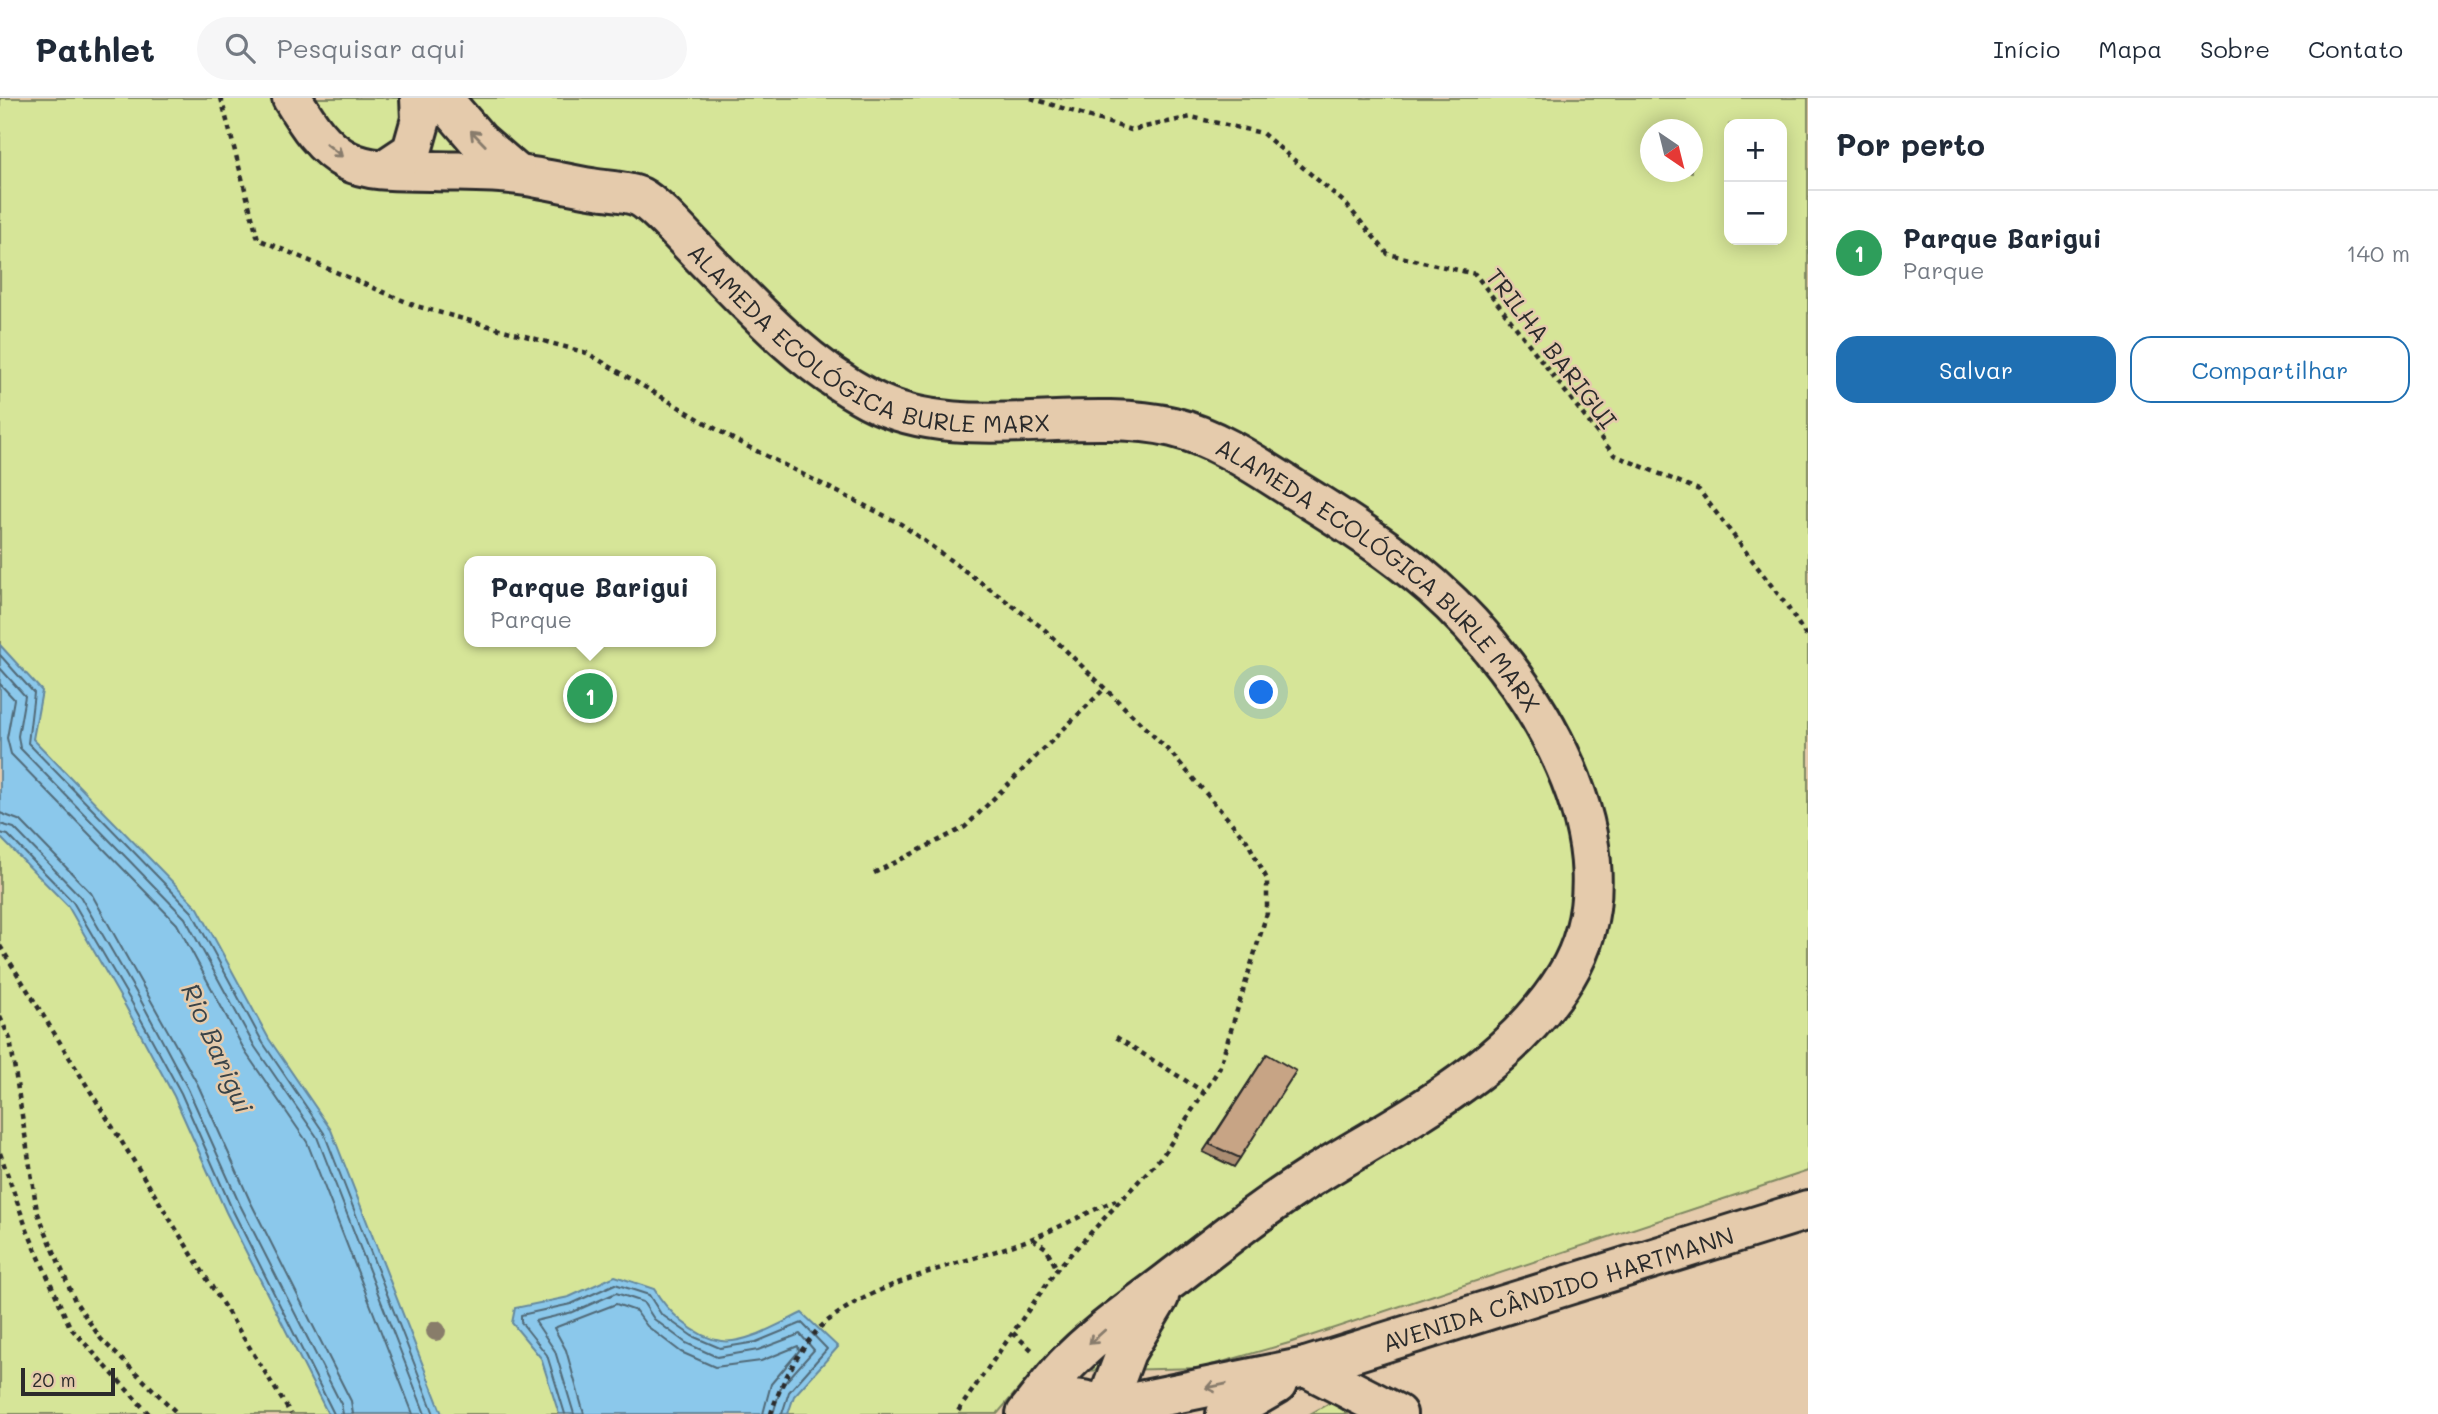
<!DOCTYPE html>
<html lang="pt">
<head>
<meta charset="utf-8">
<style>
  body { margin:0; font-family:Mali,sans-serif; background:#f6f6f7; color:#1f2937 }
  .controls { position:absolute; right:21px; top:21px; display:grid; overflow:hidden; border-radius:14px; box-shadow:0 4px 18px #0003 }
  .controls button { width:63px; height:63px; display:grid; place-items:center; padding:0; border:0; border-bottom:2px solid #e0e1e3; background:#fff; color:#1f2937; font:35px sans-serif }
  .compass { position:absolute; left:1640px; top:21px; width:63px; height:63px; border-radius:50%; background:#fff; box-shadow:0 4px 18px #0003; rotate:145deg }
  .scale { position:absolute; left:21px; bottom:18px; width:94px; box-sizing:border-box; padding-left:7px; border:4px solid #2b2b2b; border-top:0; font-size:19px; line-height:24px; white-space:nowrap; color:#2b2b2b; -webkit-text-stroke:5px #e5cbac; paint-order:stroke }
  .you { position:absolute; left:1262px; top:595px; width:24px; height:24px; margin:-18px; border:5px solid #fff; border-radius:50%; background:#1a73e8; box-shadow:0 0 0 10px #1a73e833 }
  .badge { display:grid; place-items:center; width:46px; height:46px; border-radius:50%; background:#1f6fb2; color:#fff; font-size:23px; font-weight:700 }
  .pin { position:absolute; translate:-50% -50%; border:4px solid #fff; box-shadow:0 2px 7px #0006 }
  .popup { position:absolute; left:464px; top:458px; width:252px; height:91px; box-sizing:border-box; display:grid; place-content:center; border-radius:14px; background:#fff; filter:drop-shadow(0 2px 5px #0005); font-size:23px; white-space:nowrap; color:#747a83 }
  .popup b { font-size:26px; color:#1f2937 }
  .popup::after { content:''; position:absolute; left:50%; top:100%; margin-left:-14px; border:14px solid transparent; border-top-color:#fff }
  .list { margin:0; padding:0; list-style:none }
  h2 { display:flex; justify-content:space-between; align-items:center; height:91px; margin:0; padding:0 28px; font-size:30px }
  h2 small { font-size:23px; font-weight:400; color:#747a83 }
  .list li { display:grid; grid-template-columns:46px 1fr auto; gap:21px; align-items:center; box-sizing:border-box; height:126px; padding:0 28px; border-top:2px solid #e0e1e3 }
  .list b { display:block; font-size:26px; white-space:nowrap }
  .list p { margin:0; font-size:23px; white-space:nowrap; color:#747a83 }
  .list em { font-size:23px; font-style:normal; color:#747a83 }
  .actions { display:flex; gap:14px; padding:21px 28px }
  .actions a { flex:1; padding:16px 0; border:2px solid #1f6fb2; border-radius:21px; text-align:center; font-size:24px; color:#1f6fb2 }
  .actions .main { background:#1f6fb2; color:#fff }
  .icon { flex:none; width:38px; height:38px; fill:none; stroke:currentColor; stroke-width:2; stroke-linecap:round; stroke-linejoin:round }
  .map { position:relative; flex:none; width:1808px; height:1316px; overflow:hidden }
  header { display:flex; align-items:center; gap:42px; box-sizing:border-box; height:98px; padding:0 35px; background:#fff; border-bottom:2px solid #e0e1e3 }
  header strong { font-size:33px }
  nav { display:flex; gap:38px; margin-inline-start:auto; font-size:24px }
  .search { width:490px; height:63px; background:#f6f6f7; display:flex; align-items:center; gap:18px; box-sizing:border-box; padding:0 24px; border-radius:38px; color:#747a83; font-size:26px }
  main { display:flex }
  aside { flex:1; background:#fff }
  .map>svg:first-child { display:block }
  .green { fill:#d6e598; stroke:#808862; stroke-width:2; fill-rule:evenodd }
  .water { fill:#8bc8eb; stroke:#65899e; stroke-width:2 }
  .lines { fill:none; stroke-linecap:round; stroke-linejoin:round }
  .shore { stroke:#516a78; stroke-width:2 }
  .minor-casing { stroke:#2b2b2b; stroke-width:44 }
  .major-casing { stroke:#2b2b2b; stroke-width:44 }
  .path { stroke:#2b2b2b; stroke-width:4.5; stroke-dasharray:5 5; stroke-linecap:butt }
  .minor { stroke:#e5cbac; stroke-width:38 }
  .major { stroke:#e5cbac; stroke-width:38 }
  .tree { fill:#887d6b }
  .wall { fill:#ab8d72; stroke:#2b2b2b; stroke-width:2 }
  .building { fill:#c7a485; stroke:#2b2b2b; stroke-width:2 }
  .oneway { stroke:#887b6c }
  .labels { text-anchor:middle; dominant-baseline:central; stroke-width:5; stroke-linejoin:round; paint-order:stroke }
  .street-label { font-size:24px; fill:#2b2b2b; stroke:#e5cbac }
  .water-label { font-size:26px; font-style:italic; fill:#394348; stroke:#e5cbac }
</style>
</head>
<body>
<header>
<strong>Pathlet</strong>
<div class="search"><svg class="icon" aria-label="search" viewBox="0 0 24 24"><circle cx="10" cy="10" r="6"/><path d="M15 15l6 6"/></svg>Pesquisar aqui</div>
<nav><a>Início</a><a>Mapa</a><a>Sobre</a><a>Contato</a></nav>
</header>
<main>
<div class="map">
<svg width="1808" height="1316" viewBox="0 0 1808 1316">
  <rect width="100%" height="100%" fill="#e5cbac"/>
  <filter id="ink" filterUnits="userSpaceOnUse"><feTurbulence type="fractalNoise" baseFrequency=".0143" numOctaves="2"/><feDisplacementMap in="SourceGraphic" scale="14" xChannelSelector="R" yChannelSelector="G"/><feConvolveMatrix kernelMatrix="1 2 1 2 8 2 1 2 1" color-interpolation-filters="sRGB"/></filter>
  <g filter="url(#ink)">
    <!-- green -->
    <g class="green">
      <path d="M 0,0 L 1808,0 L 1808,1073 L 1289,1245 L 1201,1270 L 1033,1274 L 997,1316 L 0,1316 ZM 1729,26 L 1782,26 L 1782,142 L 1729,142 ZM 1650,32 L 1692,32 L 1692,74 L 1650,74 ZM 469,463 L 711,463 L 711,544 L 469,544 Z"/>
      <polygon points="1333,1303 1347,1316 1310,1316"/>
    </g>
    <!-- water -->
    <g class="water">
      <polygon points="0,547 42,593 33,641 198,810 269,941 331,1032 442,1316 328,1316 226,1114 174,998 126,909 68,808 0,739"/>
      <path d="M 615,1178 L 654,1191 C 667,1213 694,1239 721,1243 C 744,1247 781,1225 802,1215 L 838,1249 L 794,1298 L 788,1316 L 559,1316 L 541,1260 L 512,1225 L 515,1210 L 569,1199 Z"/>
    </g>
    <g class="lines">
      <!-- shore -->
      <g class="shore">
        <polyline points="0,557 34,595 28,645 192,814 263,945 324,1035 434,1316"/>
        <polyline points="0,570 25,598 18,638 20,650 185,820 255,949 317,1039 425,1316"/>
        <polyline points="0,586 14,601 7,640 11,656 177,826 246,955 307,1044 413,1316"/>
        <polyline points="0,715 21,723 91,795 198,987 250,1103 351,1303 353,1316"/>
        <polyline points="0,726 14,730 80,798 140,901 188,991 240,1107 341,1306 343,1316"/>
        <polyline points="0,735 8,737 73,804 132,905 181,995 232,1111 334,1316"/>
        <polyline points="565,1316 547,1257 521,1224 521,1217 571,1206 615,1186 649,1197 661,1216 692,1238 720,1250 756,1244 802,1225 827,1251 789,1294 782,1316"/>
        <polyline points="574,1316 555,1253 535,1223 573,1214 616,1195 643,1204 654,1221 686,1245 717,1259 758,1252 800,1236 814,1252 781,1289 773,1316"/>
        <polyline points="584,1316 566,1252 554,1230 616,1206 636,1213 647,1228 681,1254 715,1269 761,1263 798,1248 799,1253 771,1286 763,1316"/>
      </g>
      <!-- minor casing -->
      <g class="minor-casing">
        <g id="minor">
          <path id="s1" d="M 292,0 C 306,23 322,50 348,63 C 372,75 407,72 433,73 C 461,74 491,73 519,77 C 543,80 567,86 591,90 C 606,93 627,93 640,99 C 656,107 688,144 702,158 C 754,211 803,266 869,301 C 959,348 1077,307 1173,329 C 1221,341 1261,371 1303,397 C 1348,425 1393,454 1433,489 C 1529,574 1644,750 1566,878 C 1508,973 1399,1024 1308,1081 C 1259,1112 1215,1148 1169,1183 C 1134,1210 1096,1235 1065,1268 C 1051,1283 1039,1300 1026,1316"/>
          <polyline points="442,0 479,43 517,76"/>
          <polyline points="385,71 412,53 421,21 420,0"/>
          <polyline points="1306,1269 1397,1316"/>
          <polyline points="1105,1310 1126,1254 1159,1199"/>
        </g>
      </g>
      <!-- major casing -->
      <g class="major-casing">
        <g id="major">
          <path id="s2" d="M 1105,1310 L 1306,1269 L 1808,1112"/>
          <path d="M 1028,1316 C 1053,1299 1087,1294 1111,1316"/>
          <polyline points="1226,1316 1277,1286"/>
        </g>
      </g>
      <!-- path -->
      <g class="path">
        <polyline points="221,0 258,141 416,208 587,255 733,341 901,426 1043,530 1172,656 1247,743 1267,781 1267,815 1219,971 1163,1057 1057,1171 956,1316"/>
        <polyline points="1031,0 1131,32 1191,19 1262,35 1345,105 1388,156 1475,176 1614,357 1699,392 1787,508 1808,541"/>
        <polyline points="874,775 965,729 1105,590"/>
        <polyline points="0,848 291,1316"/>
        <polyline points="0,919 10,941 37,1113 75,1203 101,1241 178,1316"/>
        <polyline points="1116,939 1204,994"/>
        <polyline points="0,1055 27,1132 70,1229 149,1316"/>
        <polyline points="1033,1141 1046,1150 1057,1171"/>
        <polyline points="1013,1235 1033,1253"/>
        <path d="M 771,1316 C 778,1290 804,1242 825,1225 C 884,1178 965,1167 1033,1140 C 1061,1129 1088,1114 1116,1102"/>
      </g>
      <!-- minor -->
      <use href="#minor" class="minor"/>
      <!-- major -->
      <use href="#major" class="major"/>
    </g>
    <!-- trees -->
    <circle class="tree" cx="436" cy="1233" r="10"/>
    <!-- wall -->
    <polygon class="wall" points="1261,965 1240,1060 1234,1069 1203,1054"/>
    <!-- building -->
    <polygon class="building" points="1267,956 1296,973 1240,1060 1209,1046"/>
    <!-- one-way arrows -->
    <defs><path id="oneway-shaft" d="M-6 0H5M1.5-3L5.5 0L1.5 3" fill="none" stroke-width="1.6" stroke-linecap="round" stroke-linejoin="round" transform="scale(1.75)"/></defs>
    <g class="oneway">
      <use href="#oneway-shaft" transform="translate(478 40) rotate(-134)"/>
      <use href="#oneway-shaft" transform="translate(334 52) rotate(39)"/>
      <use href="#oneway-shaft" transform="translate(1097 1239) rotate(138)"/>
      <use href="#oneway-shaft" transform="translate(1216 1288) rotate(168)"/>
    </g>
  </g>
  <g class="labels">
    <!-- street labels -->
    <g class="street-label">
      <text stroke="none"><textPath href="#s1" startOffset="663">ALAMEDA ECOLÓGICA BURLE MARX</textPath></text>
      <text transform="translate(1552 250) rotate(52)">TRILHA BARIGUI</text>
      <text stroke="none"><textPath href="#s1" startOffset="1253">ALAMEDA ECOLÓGICA BURLE MARX</textPath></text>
      <text stroke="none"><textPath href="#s2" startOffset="469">AVENIDA CÂNDIDO HARTMANN</textPath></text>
    </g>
    <!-- water labels -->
    <g class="water-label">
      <text transform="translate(218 950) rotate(66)">Rio Barigui</text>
    </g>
  </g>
</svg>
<div class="controls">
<button>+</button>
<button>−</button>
</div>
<svg class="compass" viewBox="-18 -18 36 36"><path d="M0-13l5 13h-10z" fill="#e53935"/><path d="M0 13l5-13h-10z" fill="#747a83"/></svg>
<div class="scale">20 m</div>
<div class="you"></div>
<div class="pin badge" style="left:590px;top:598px;background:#2e9e5b">1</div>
<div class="popup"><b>Parque Barigui</b>Parque</div>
</div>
<aside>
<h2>Por perto<small></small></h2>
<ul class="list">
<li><span class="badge" style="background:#2e9e5b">1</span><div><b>Parque Barigui</b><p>Parque</p></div><em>140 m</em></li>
</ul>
<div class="actions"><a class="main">Salvar</a><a>Compartilhar</a></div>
</aside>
</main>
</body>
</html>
